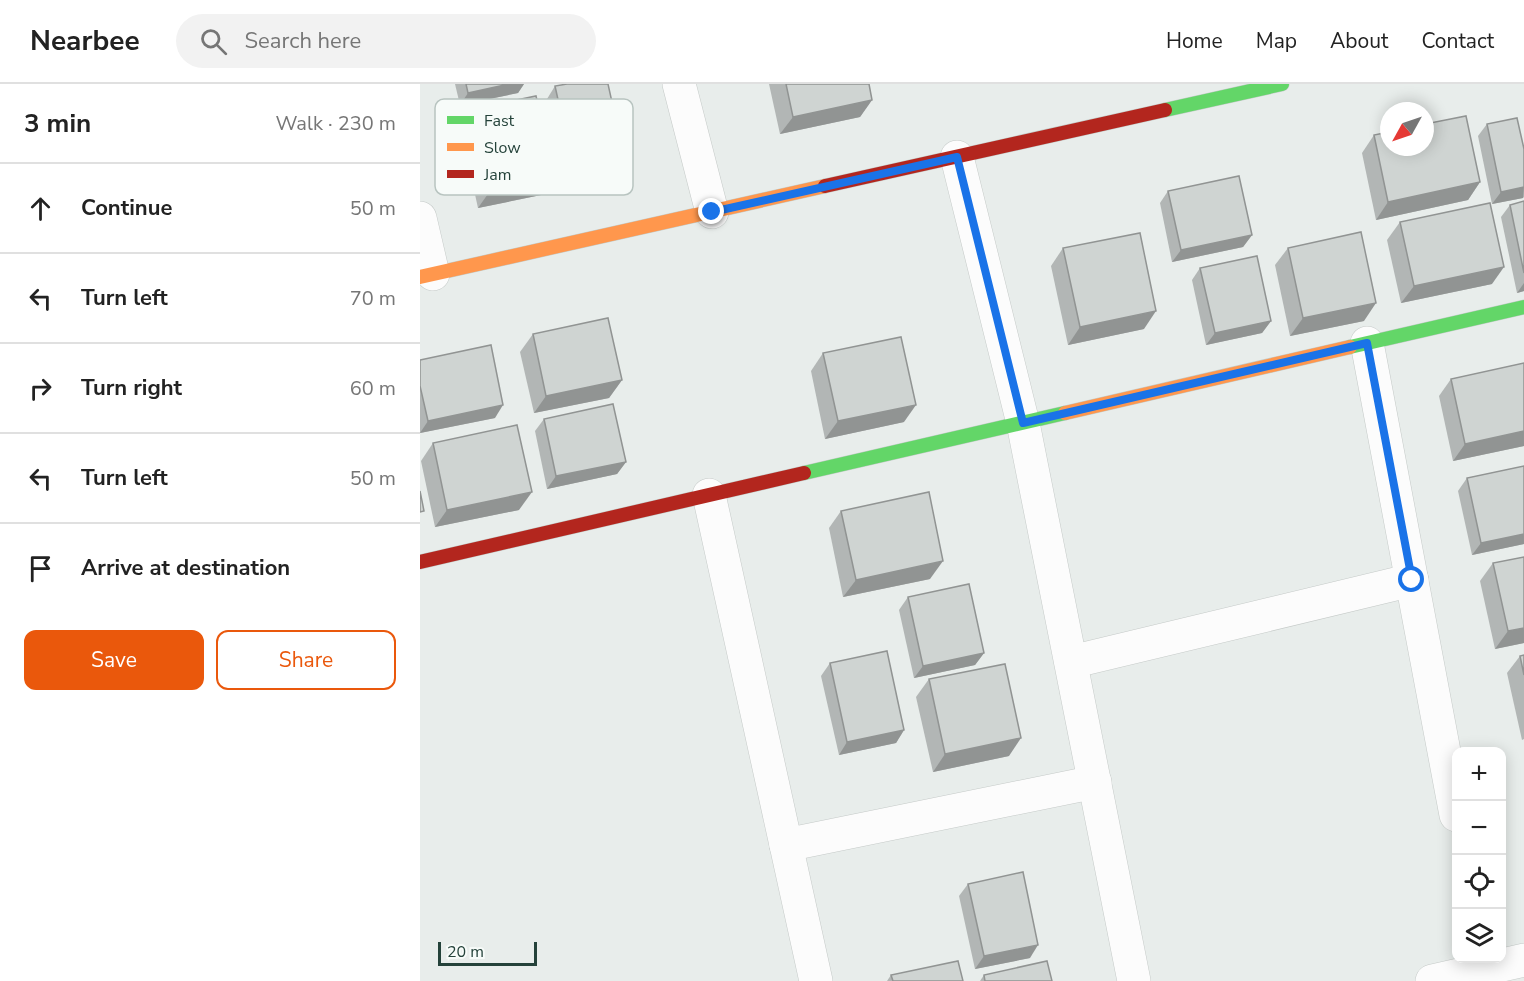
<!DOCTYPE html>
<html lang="en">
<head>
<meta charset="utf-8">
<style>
  body { margin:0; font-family:"Nunito Sans",sans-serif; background:#f2f2f2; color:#222 }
  .controls { position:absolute; right:18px; bottom:18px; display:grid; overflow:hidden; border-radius:12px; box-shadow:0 3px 15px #0003 }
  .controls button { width:54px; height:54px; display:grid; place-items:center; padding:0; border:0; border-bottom:2px solid #e0e0e0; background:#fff; color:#222; font:30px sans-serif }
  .compass { position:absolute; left:960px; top:18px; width:54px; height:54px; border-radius:50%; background:#fff; box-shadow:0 3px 15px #0003; rotate:230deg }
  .scale { position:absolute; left:18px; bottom:15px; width:99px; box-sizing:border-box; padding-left:6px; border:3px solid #24423a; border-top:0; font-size:16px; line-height:21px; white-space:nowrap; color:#24423a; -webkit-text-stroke:4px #f7fbf9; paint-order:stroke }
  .stop { position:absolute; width:18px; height:18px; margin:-14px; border:4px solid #1a73e8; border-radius:50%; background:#fff }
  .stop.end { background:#1a73e8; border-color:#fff; box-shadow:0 2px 6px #0008 }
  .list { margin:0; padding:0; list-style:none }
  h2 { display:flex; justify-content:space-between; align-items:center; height:78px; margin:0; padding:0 24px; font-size:26px }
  h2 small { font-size:20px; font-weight:400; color:#767676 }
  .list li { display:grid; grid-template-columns:39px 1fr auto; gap:18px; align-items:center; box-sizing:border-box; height:90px; padding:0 24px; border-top:2px solid #e0e0e0 }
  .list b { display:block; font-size:22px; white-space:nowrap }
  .list em { font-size:20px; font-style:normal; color:#767676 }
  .actions { display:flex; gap:12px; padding:18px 24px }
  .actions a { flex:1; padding:14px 0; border:2px solid #ea580c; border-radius:12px; text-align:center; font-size:21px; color:#ea580c }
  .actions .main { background:#ea580c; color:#fff }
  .icon { flex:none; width:33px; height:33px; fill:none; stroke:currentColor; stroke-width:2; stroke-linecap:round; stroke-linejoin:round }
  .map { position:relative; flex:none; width:1104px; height:897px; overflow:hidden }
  header { display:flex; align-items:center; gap:36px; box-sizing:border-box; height:84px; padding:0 30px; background:#fff; border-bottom:2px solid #e0e0e0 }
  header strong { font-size:28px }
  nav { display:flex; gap:33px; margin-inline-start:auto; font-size:21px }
  .search { width:420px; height:54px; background:#f2f2f2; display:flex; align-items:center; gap:15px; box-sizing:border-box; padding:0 21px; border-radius:33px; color:#767676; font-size:22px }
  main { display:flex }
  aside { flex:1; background:#fff }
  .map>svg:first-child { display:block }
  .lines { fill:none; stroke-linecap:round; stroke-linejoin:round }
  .street-casing { stroke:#c5cac8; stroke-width:34 }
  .fast-casing { stroke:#c3cbc8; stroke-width:15 }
  .slow-casing { stroke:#c3cbc8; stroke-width:15 }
  .jam-casing { stroke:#c3cbc8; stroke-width:15 }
  .street { stroke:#fcfcfc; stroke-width:33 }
  .fast { stroke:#63d668; stroke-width:14 }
  .slow { stroke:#ff974d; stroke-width:14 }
  .jam { stroke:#b3261e; stroke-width:14 }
  .wall { fill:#b2b6b5 }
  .shaded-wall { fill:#919493 }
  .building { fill:#cfd4d2; stroke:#919493; stroke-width:1.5 }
  .route { stroke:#1a73e8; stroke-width:8 }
  .key { fill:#f7fbf9; stroke:#b8c4c0; stroke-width:1.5 }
  .key-label { font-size:16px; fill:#24423a }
</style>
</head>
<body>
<header>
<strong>Nearbee</strong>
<div class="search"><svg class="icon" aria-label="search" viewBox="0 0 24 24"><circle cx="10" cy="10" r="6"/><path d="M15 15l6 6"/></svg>Search here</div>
<nav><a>Home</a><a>Map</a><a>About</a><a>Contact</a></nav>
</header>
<main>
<aside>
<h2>3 min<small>Walk · 230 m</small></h2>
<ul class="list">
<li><svg class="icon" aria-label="ahead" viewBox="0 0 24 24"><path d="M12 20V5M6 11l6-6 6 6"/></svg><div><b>Continue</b></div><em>50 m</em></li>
<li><svg class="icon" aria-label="left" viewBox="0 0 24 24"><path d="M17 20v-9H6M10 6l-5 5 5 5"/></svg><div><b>Turn left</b></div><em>70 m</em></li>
<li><svg class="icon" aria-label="right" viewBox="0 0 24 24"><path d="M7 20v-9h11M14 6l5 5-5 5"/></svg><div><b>Turn right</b></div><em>60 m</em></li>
<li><svg class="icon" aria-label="left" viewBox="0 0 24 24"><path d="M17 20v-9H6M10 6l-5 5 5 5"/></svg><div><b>Turn left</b></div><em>50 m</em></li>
<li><svg class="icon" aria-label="arrive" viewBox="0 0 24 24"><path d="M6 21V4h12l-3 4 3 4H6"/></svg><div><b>Arrive at destination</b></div></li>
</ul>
<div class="actions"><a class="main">Save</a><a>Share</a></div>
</aside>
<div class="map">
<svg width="1104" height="897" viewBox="0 0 1104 897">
  <rect width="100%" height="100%" fill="#e8edeb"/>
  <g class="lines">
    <!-- street casing -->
    <g class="street-casing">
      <g id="street">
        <polyline points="259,0 292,128"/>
        <polyline points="537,73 603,339 714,897"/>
        <polyline points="0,134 13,190"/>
        <polyline points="947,259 1036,731"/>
        <polyline points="289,411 396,897"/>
        <polyline points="651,578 992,496"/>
        <polyline points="366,761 675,698"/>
        <polyline points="1012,897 1104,876"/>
      </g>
    </g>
    <!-- fast casing -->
    <g class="fast-casing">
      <g id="fast">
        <polyline points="745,26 862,0"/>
        <polyline points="930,263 1104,223"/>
        <polyline points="384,389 645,329"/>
      </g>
    </g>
    <!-- slow casing -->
    <g class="slow-casing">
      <g id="slow">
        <polyline points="0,193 405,102"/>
        <polyline points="645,329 930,263"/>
      </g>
    </g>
    <!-- jam casing -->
    <g class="jam-casing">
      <g id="jam">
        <polyline points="405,102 745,26"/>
        <polyline points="0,478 384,389"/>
      </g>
    </g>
    <!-- street -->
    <use href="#street" class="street"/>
    <!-- fast -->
    <use href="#fast" class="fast"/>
    <!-- slow -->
    <use href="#slow" class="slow"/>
    <!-- jam -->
    <use href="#jam" class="jam"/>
  </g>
  <!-- wall -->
  <g class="wall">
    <polygon points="35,0 104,0 98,9 40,21"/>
    <polygon points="349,0 449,0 452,16 440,33 360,50"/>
    <polygon points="135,2 194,81 143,91 127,15"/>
    <polygon points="53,25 121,111 58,124 40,42"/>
    <polygon points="1067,40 1104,65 1104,113 1103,114 1072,120 1058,52"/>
    <polygon points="954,51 1060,98 1048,116 956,136 942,69"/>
    <polygon points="748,107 832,151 823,163 752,178 740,119"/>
    <polygon points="1104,117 1104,207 1097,209 1081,133 1090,121"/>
    <polygon points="980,138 1072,200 981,219 967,156"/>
    <polygon points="643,164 724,245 648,261 631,182"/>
    <polygon points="868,164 944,237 870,252 855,181"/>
    <polygon points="780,184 851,237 842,249 786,261 772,196"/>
    <polygon points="113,250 202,296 189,314 114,329 100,268"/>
    <polygon points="403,269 484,338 405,355 391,287"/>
    <polygon points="0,276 75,334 0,349"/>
    <polygon points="1104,279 1104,362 1033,377 1019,312 1031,295"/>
    <polygon points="124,335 206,378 197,390 127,405 115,347"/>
    <polygon points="13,359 99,426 15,443 1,377"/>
    <polygon points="1104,382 1104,460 1052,471 1038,407 1047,394"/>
    <polygon points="421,427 510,495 423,513 409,444"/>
    <polygon points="1104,473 1104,559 1075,565 1060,497 1073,479"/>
    <polygon points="488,513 564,569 555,581 494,594 479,526"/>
    <polygon points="1104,571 1104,655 1102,656 1087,589 1100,572"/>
    <polygon points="410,579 484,646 476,659 419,671 401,592"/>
    <polygon points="509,595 589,672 513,688 496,613"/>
    <polygon points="548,800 610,874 555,885 539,812"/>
    <polygon points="471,891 543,897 467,897"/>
    <polygon points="564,891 632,897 560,897"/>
  </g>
  <!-- shaded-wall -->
  <g class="shaded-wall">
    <polygon points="89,0 104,0 98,9 40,21 48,9"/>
    <polygon points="452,16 440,33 360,50 373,33"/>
    <polygon points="203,68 194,81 143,91 152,79"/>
    <polygon points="134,93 121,111 58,124 70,107"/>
    <polygon points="1060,98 1048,116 956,136 968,118"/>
    <polygon points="1104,103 1103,114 1072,120 1081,108"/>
    <polygon points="832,151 823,163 752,178 761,166"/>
    <polygon points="1084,183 1072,200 981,219 994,202"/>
    <polygon points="1104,199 1104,207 1097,209"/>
    <polygon points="956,219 944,237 870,252 883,234"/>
    <polygon points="736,227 724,245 648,261 660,243"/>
    <polygon points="851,237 842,249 786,261 795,249"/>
    <polygon points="202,296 189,314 114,329 126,312"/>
    <polygon points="83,321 75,334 0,349 8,337"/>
    <polygon points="496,321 484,338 405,355 418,337"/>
    <polygon points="1104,347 1104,362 1033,377 1045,360"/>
    <polygon points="206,378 197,390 127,405 136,392"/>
    <polygon points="112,408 99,426 15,443 27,426"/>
    <polygon points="1104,450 1104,460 1052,471 1061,459"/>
    <polygon points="523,477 510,495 423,513 436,496"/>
    <polygon points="1104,544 1104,559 1075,565 1088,547"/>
    <polygon points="564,569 555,581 494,594 503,582"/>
    <polygon points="484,646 476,659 419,671 427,658"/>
    <polygon points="601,654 589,672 513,688 525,670"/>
    <polygon points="618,861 610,874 555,885 564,872"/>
  </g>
  <!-- building -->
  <g class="building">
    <polygon points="46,0 89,0 48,9"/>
    <polygon points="147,0 188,0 203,68 152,79 135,2"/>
    <polygon points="366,0 449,0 452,16 373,33"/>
    <polygon points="116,12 134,93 70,107 53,25"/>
    <polygon points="1046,32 1060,98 968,118 954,51 969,48 969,63 1005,63 1005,40"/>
    <polygon points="1097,34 1104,65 1104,103 1081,108 1067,40"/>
    <polygon points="819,92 832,151 761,166 748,107"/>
    <polygon points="1104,117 1104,189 1090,121"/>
    <polygon points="1070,119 1084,183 994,202 980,138"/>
    <polygon points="941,148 956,219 883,234 868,164"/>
    <polygon points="720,149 736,227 660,243 643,164"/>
    <polygon points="837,172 851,237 795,249 780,184"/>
    <polygon points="188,234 202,296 126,312 113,250"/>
    <polygon points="481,253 496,321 418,337 403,269"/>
    <polygon points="71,261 83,321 8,337 0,302 0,276"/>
    <polygon points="1104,279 1104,347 1045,360 1031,295"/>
    <polygon points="193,320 206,378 136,392 124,335"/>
    <polygon points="97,341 112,408 27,426 13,359"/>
    <polygon points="1104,382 1104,450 1061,459 1047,394"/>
    <polygon points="0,407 4,427 0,428"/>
    <polygon points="509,408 523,477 436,496 421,427"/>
    <polygon points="1104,473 1104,544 1088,547 1073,479"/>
    <polygon points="549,500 564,569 503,582 488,513"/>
    <polygon points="467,567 484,646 427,658 410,579"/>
    <polygon points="1104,571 1104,591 1100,572"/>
    <polygon points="585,580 601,654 525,670 509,595"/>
    <polygon points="603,788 618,861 564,872 548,800"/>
    <polygon points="538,877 543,897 473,897 471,891"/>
    <polygon points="627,877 632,897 565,897 564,891"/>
  </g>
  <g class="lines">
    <!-- route -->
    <polyline class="route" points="292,128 537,73 603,339 947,259 992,496"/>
  </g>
  <!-- legend -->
  <rect x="15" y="15" width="198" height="96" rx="9" class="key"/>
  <rect x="27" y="32" width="27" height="8" fill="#63d668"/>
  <rect x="27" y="59" width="27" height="8" fill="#ff974d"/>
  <rect x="27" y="86" width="27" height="8" fill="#b3261e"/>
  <g class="key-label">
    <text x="64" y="42">Fast</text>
    <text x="64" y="69">Slow</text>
    <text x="64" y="96">Jam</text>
  </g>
</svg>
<div class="controls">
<button>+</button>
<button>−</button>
<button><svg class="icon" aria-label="locate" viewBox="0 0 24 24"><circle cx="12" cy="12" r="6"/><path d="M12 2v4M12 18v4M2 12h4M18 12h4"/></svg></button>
<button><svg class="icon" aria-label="layers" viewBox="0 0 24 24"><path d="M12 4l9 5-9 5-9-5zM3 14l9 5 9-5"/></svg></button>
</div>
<svg class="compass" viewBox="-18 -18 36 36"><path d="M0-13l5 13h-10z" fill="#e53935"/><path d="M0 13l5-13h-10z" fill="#767676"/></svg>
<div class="scale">20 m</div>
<div class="stop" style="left:992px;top:496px"></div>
<div class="stop end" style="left:292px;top:128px"></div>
</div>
</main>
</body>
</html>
